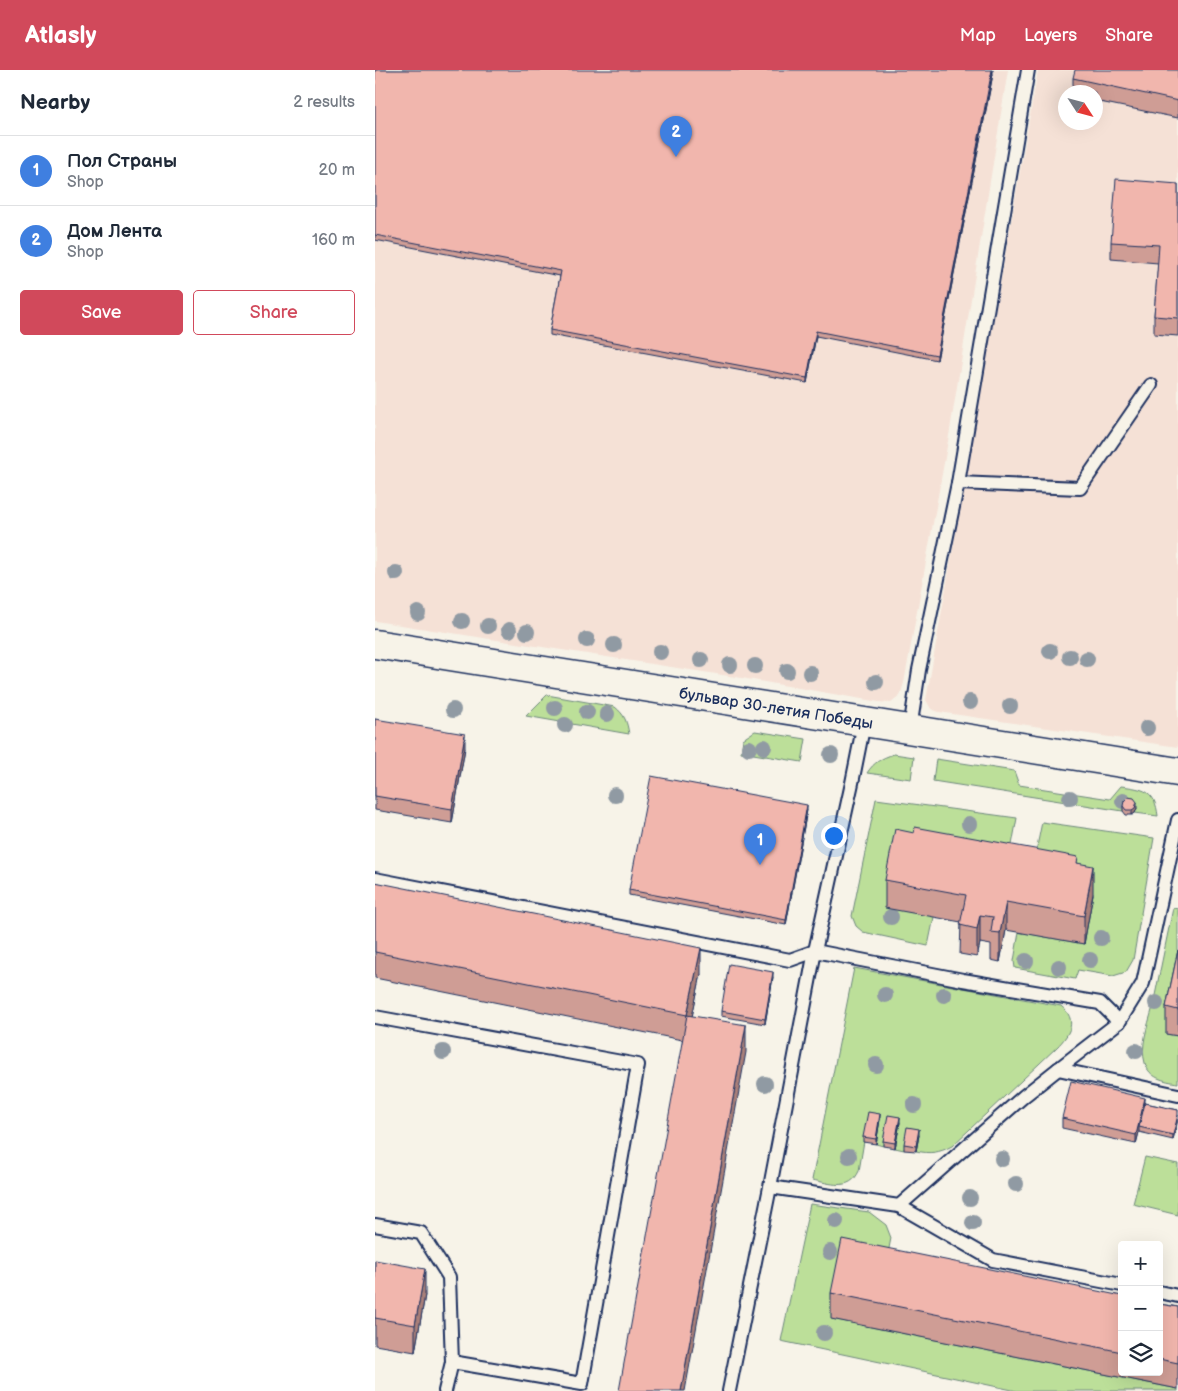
<!DOCTYPE html>
<html lang="en">
<head>
<meta charset="utf-8">
<style>
  body { margin:0; font-family:"Balsamiq Sans",sans-serif; background:#f6f6f7; color:#1f2937 }
  .controls { position:absolute; right:15px; bottom:15px; display:grid; overflow:hidden; border-radius:5px; box-shadow:0 5px 20px #0002 }
  .controls button { width:45px; height:45px; display:grid; place-items:center; padding:0; border:0; border-bottom:1px solid #e0e1e3; background:#fff; color:#1f2937; font:25px sans-serif }
  .compass { position:absolute; left:683px; top:15px; width:45px; height:45px; border-radius:50%; background:#fff; box-shadow:0 5px 20px #0002; rotate:126deg }
  .you { position:absolute; left:458px; top:765px; width:18px; height:18px; margin:-12px; border:4px solid #fff; border-radius:50%; background:#1a73e8; box-shadow:0 0 0 8px #1a73e833 }
  .badge { display:grid; place-items:center; width:32px; height:32px; border-radius:50%; background:#d1495b; color:#fff; font-size:16px; font-weight:700 }
  .pin { position:absolute; translate:-50% -41px; filter:drop-shadow(0 1px 2px #0008) }
  .pin::after { content:''; position:absolute; top:26px; width:18px; height:15px; background:inherit; clip-path:polygon(0 0,100% 0,50% 100%) }
  .list { margin:0; padding:0; list-style:none }
  h2 { display:flex; justify-content:space-between; align-items:center; height:65px; margin:0; padding:0 20px; font-size:21px }
  h2 small { font-size:16px; font-weight:400; color:#747a83 }
  .list li { display:grid; grid-template-columns:32px 1fr auto; gap:15px; align-items:center; box-sizing:border-box; height:70px; padding:0 20px; border-top:1px solid #e0e1e3 }
  .list b { display:block; font-size:19px; white-space:nowrap }
  .list p { margin:0; font-size:16px; white-space:nowrap; color:#747a83 }
  .list em { font-size:16px; font-style:normal; color:#747a83 }
  .actions { display:flex; gap:10px; padding:15px 20px }
  .actions a { flex:1; padding:11px 0; border:1px solid #d1495b; border-radius:5px; text-align:center; font-size:18px; color:#d1495b }
  .actions .main { background:#d1495b; color:#fff }
  .icon { flex:none; width:28px; height:28px; fill:none; stroke:currentColor; stroke-width:2; stroke-linecap:round; stroke-linejoin:round }
  .map { position:relative; flex:none; width:803px; height:1321px; overflow:hidden }
  header { display:flex; align-items:center; gap:30px; box-sizing:border-box; height:70px; padding:0 25px; background:#d1495b; color:#fff }
  header strong { font-size:24px }
  nav { display:flex; gap:28px; margin-inline-start:auto; font-size:18px }
  main { display:flex }
  aside { flex:1; background:#fff }
  .map>svg:first-child { display:block }
  .built { fill:#f5e1d6; fill-rule:evenodd }
  .green { fill:#bcdf99; stroke:#6c877c }
  .lines { fill:none; stroke-linecap:round; stroke-linejoin:round }
  .lane-casing { stroke:#1b2f5e; stroke-width:16 }
  .secondary-casing { stroke:#1b2f5e; stroke-width:31 }
  .lane { stroke:#f7f3e8; stroke-width:12 }
  .secondary { stroke:#f7f3e8; stroke-width:28 }
  .tree { fill:#909aa3 }
  .wall { fill:#cf9d95; stroke:#1b2f5e }
  .shaded-wall { fill:#a97f79; stroke:#1b2f5e }
  .building { fill:#f1b6ad; stroke:#1b2f5e }
  .labels { text-anchor:middle; dominant-baseline:central; stroke-width:5; stroke-linejoin:round; paint-order:stroke }
  .street-label { font-size:16px; fill:#1b2f5e; stroke:#f7f3e8 }
</style>
</head>
<body>
<header>
<strong>Atlasly</strong>
<nav><a>Map</a><a>Layers</a><a>Share</a></nav>
</header>
<main>
<aside>
<h2>Nearby<small>2 results</small></h2>
<ul class="list">
<li><span class="badge" style="background:#3f7fe0">1</span><div><b>Пол Страны</b><p>Shop</p></div><em>20 m</em></li>
<li><span class="badge" style="background:#3f7fe0">2</span><div><b>Дом Лента</b><p>Shop</p></div><em>160 m</em></li>
</ul>
<div class="actions"><a class="main">Save</a><a>Share</a></div>
</aside>
<div class="map">
<svg width="803" height="1321" viewBox="0 0 803 1321">
  <rect width="100%" height="100%" fill="#f7f3e8"/>
  <filter id="ink" filterUnits="userSpaceOnUse"><feTurbulence type="fractalNoise" baseFrequency=".02" numOctaves="2"/><feDisplacementMap in="SourceGraphic" scale="10" xChannelSelector="R" yChannelSelector="G"/><feConvolveMatrix kernelMatrix="1 2 1 2 8 2 1 2 1" color-interpolation-filters="sRGB"/></filter>
  <g filter="url(#ink)">
    <!-- built -->
    <g class="built">
      <polygon points="0,0 633,0 575,360 529,613 525,626 516,633 504,632 367,608 0,551"/>
      <path d="M 663,0 L 803,0 L 803,677 L 564,642 L 556,639 L 551,630 ZM 690,22 L 720,22 L 720,52 L 690,52 Z"/>
    </g>
    <!-- green -->
    <g class="green">
      <path d="M 172,625 L 240,637 C 250,645 252,652 254,664 L 151,646 Z"/>
      <polygon points="380,661 431,669 427,692 366,682 368,669"/>
      <path d="M 519,684 L 539,687 L 536,709 L 492,703 C 499,692 507,688 519,684 Z"/>
      <path d="M 561,689 L 639,701 L 644,715 L 735,729 L 746,716 C 769,719 780,720 783,746 L 760,743 L 762,738 L 749,736 L 748,741 L 558,711 Z"/>
      <polygon points="501,729 642,748 632,802 559,847 553,876 488,862 481,856 477,846"/>
      <polygon points="667,752 779,768 758,890 751,902 738,906 703,900 700,909 640,898 639,891 644,862 709,874 656,806"/>
      <path d="M 798,838 L 803,839 L 803,906 L 791,964 L 803,966 L 803,1013 C 789,1011 774,1008 770,993 C 765,977 773,955 777,940 C 784,906 791,872 798,838 Z"/>
      <path d="M 479,898 L 686,936 C 703,950 695,964 682,977 L 577,1076 C 564,1083 555,1084 541,1081 L 544,1065 L 532,1063 L 529,1080 L 520,1078 L 525,1053 L 513,1051 L 508,1076 L 501,1074 L 505,1049 L 493,1047 L 484,1101 C 475,1122 455,1113 437,1110 Z"/>
      <polygon points="770,1087 803,1094 803,1145 758,1134"/>
      <polygon points="435,1134 494,1142 511,1155 516,1168 509,1204 457,1249 803,1319 803,1321 642,1321 406,1271"/>
    </g>
    <g class="lines">
      <!-- lane casing -->
      <g class="lane-casing">
        <g id="lane">
          <polyline points="583,413 705,418 776,315"/>
          <polyline points="535,659 544,600 583,413 653,0"/>
          <polyline points="803,750 768,913 744,952 683,999 803,1025"/>
          <polyline points="0,809 415,890 440,881 588,910 725,933 744,952"/>
          <polyline points="0,947 263,995 207,1314 77,1292 70,1321"/>
          <polyline points="395,1117 524,1136 649,1026 683,999"/>
          <polyline points="524,1136 618,1190 747,1215"/>
          <polyline points="0,1155 46,1163 74,1207 77,1292"/>
          <polyline points="784,1222 803,1226"/>
          <polyline points="354,1321 395,1117 440,881 477,713 489,653"/>
        </g>
      </g>
      <!-- secondary casing -->
      <g class="secondary-casing">
        <polyline id="secondary" points="0,574 803,702"/>
      </g>
      <!-- lane -->
      <use href="#lane" class="lane"/>
      <!-- secondary -->
      <use href="#secondary" class="secondary"/>
    </g>
    <!-- trees -->
    <g class="tree">
      <circle cx="21" cy="503" r="8"/>
      <circle cx="43" cy="543" r="8"/>
      <circle cx="87" cy="551" r="8"/>
      <circle cx="113" cy="556" r="8"/>
      <circle cx="134" cy="560" r="8"/>
      <circle cx="152" cy="562" r="8"/>
      <circle cx="212" cy="570" r="8"/>
      <circle cx="239" cy="575" r="8"/>
      <circle cx="675" cy="581" r="8"/>
      <circle cx="285" cy="582" r="8"/>
      <circle cx="695" cy="587" r="8"/>
      <circle cx="712" cy="589" r="8"/>
      <circle cx="326" cy="590" r="8"/>
      <circle cx="355" cy="595" r="8"/>
      <circle cx="380" cy="596" r="8"/>
      <circle cx="412" cy="601" r="8"/>
      <circle cx="435" cy="603" r="8"/>
      <circle cx="501" cy="612" r="8"/>
      <circle cx="595" cy="632" r="8"/>
      <circle cx="635" cy="636" r="8"/>
      <circle cx="180" cy="638" r="8"/>
      <circle cx="78" cy="640" r="8"/>
      <circle cx="212" cy="642" r="8"/>
      <circle cx="232" cy="644" r="8"/>
      <circle cx="190" cy="655" r="8"/>
      <circle cx="772" cy="658" r="8"/>
      <circle cx="389" cy="677" r="8"/>
      <circle cx="374" cy="678" r="8"/>
      <circle cx="456" cy="685" r="8"/>
      <circle cx="240" cy="725" r="8"/>
      <circle cx="695" cy="728" r="8"/>
      <circle cx="748" cy="731" r="8"/>
      <circle cx="594" cy="754" r="8"/>
      <circle cx="516" cy="847" r="8"/>
      <circle cx="726" cy="868" r="8"/>
      <circle cx="715" cy="890" r="8"/>
      <circle cx="651" cy="891" r="8"/>
      <circle cx="684" cy="897" r="8"/>
      <circle cx="510" cy="925" r="8"/>
      <circle cx="569" cy="925" r="8"/>
      <circle cx="781" cy="933" r="8"/>
      <circle cx="761" cy="981" r="8"/>
      <circle cx="68" cy="982" r="8"/>
      <circle cx="501" cy="995" r="8"/>
      <circle cx="390" cy="1014" r="8"/>
      <circle cx="539" cy="1035" r="8"/>
      <circle cx="474" cy="1086" r="8"/>
      <circle cx="627" cy="1089" r="8"/>
      <circle cx="641" cy="1114" r="8"/>
      <circle cx="595" cy="1128" r="8"/>
      <circle cx="461" cy="1151" r="8"/>
      <circle cx="598" cy="1153" r="8"/>
      <circle cx="455" cy="1182" r="8"/>
      <circle cx="449" cy="1263" r="8"/>
    </g>
    <!-- wall -->
    <g class="wall">
      <polygon points="0,0 618,4 562,290 441,266 432,313 175,265 175,260 185,206 0,170"/>
      <polygon points="803,0 803,48 720,31 720,22 698,22 698,8"/>
      <polygon points="803,114 803,266 779,264 779,246 783,193 736,189 736,172"/>
      <polygon points="0,649 90,678 77,753 0,740"/>
      <polygon points="748,736 762,738 760,743 757,745 751,745 748,741"/>
      <polygon points="432,740 411,855 254,825 254,820"/>
      <polygon points="703,793 718,824 709,874 631,860 625,892 616,890 616,875 605,873 602,887 585,884 586,852 510,838 510,810"/>
      <polygon points="0,812 326,904 317,946 371,982 307,970 0,908"/>
      <polygon points="803,880 803,966 791,964 791,937"/>
      <polygon points="398,907 390,954 346,946 346,941"/>
      <polygon points="770,1033 803,1040 798,1070 764,1062 761,1074 687,1058 687,1048"/>
      <polygon points="505,1049 501,1074 488,1072 488,1067"/>
      <polygon points="525,1052 520,1078 508,1076 508,1071"/>
      <polygon points="544,1065 541,1081 529,1080 529,1074"/>
      <polygon points="0,1190 50,1225 40,1282 0,1275"/>
      <polygon points="456,1223 747,1226 747,1302 784,1302 784,1234 803,1237 803,1319 456,1249"/>
    </g>
    <!-- shaded-wall -->
    <g class="shaded-wall">
      <polygon points="618,0 618,4 562,290 562,285"/>
      <polygon points="441,261 441,266 432,313 432,308"/>
      <polygon points="90,664 90,678 77,753 77,739"/>
      <polygon points="762,732 762,738 760,743 757,745 757,740"/>
      <polygon points="432,735 432,740 411,855 411,850"/>
      <polygon points="718,796 718,824 709,874 709,846"/>
      <polygon points="631,832 631,860 625,892 625,863"/>
      <polygon points="605,845 605,873 602,887 602,859"/>
      <polygon points="326,878 326,904 312,971 312,945"/>
      <polygon points="398,902 398,907 390,954 390,949"/>
      <polygon points="371,955 371,982 310,1321 306,1321"/>
      <polygon points="770,1028 770,1038 764,1057 764,1062 761,1074 761,1065"/>
      <polygon points="505,1044 505,1049 501,1074 501,1069"/>
      <polygon points="803,1045 803,1050 798,1070 798,1065"/>
      <polygon points="525,1047 525,1052 520,1078 520,1073"/>
      <polygon points="544,1059 544,1065 541,1081 541,1076"/>
      <polygon points="50,1199 50,1225 40,1282 40,1255"/>
    </g>
    <!-- building -->
    <g class="building">
      <polygon points="0,0 617,0 562,285 441,261 432,308 175,260 186,201 0,165"/>
      <polygon points="700,0 803,0 803,31 698,8"/>
      <polygon points="741,109 803,114 803,248 779,246 784,175 736,172"/>
      <polygon points="0,649 90,664 77,739 0,726"/>
      <polygon points="276,706 432,735 411,850 254,820"/>
      <polygon points="753,727 759,728 762,732 760,738 757,740 751,740 748,736 749,731"/>
      <polygon points="540,757 703,787 702,793 718,796 709,846 631,832 625,863 616,862 618,847 605,845 602,859 585,855 591,825 510,810 520,759 539,763"/>
      <polygon points="0,812 326,878 312,945 371,955 306,1321 244,1321 312,945 0,882"/>
      <polygon points="803,880 803,940 791,937"/>
      <polygon points="354,894 398,902 390,949 346,941"/>
      <polygon points="696,1011 770,1028 761,1065 687,1048"/>
      <polygon points="770,1033 803,1040 803,1045 798,1065 764,1057"/>
      <polygon points="493,1042 505,1044 501,1069 488,1067"/>
      <polygon points="513,1045 525,1047 520,1073 508,1071"/>
      <polygon points="532,1057 544,1059 541,1076 529,1074"/>
      <polygon points="467,1169 747,1226 747,1282 456,1223"/>
      <polygon points="0,1190 50,1199 40,1255 0,1248"/>
      <polygon points="784,1234 803,1237 803,1293 784,1289"/>
    </g>
  </g>
  <g class="labels">
    <!-- street labels -->
    <g class="street-label">
      <text transform="translate(401 639) rotate(9)">бульвар 30-летия Победы</text>
    </g>
  </g>
</svg>
<div class="controls">
<button>+</button>
<button>−</button>
<button><svg class="icon" aria-label="layers" viewBox="0 0 24 24"><path d="M12 4l9 5-9 5-9-5zM3 14l9 5 9-5"/></svg></button>
</div>
<svg class="compass" viewBox="-18 -18 36 36"><path d="M0-13l5 13h-10z" fill="#e53935"/><path d="M0 13l5-13h-10z" fill="#747a83"/></svg>
<div class="you"></div>
<div class="pin badge" style="left:385px;top:795px;background:#3f7fe0">1</div>
<div class="pin badge" style="left:301px;top:87px;background:#3f7fe0">2</div>
</div>
</main>
</body>
</html>
